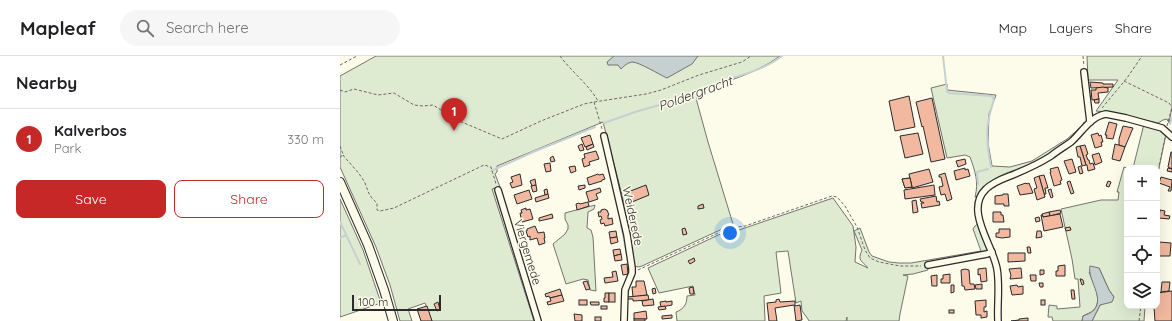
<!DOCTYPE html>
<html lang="en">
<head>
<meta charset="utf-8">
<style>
  body { margin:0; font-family:Quicksand,sans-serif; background:#f6f6f6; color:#202124 }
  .controls { position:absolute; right:12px; bottom:12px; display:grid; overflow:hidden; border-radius:8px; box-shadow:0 4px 16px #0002 }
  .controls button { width:36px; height:36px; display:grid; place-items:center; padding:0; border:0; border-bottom:1px solid #e0e0e0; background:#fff; color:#202124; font:20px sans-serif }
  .scale { position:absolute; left:12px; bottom:10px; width:89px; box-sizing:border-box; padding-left:4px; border:2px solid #2b2b2b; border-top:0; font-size:11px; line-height:14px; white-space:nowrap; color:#2b2b2b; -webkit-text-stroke:3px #fdfbea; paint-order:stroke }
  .you { position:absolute; left:390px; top:177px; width:14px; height:14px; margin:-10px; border:3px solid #fff; border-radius:50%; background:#1a73e8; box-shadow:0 0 0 6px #1a73e833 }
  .badge { display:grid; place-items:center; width:26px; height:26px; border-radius:50%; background:#c62828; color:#fff; font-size:13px; font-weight:700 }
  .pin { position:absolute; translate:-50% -33px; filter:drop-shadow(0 1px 2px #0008) }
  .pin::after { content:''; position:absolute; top:21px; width:14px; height:12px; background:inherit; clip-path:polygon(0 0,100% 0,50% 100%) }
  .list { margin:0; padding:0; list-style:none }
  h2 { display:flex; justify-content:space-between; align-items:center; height:52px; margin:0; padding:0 16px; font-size:17px }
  h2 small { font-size:13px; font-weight:400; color:#757577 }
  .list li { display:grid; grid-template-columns:26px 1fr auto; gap:12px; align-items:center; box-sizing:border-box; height:60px; padding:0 16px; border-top:1px solid #e0e0e0 }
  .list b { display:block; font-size:15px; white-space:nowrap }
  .list p { margin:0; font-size:13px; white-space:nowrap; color:#757577 }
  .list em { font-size:13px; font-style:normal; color:#757577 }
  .actions { display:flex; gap:8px; padding:12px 16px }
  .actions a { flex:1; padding:9px 0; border:1px solid #c62828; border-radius:8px; text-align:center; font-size:14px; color:#c62828 }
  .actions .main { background:#c62828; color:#fff }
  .icon { flex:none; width:22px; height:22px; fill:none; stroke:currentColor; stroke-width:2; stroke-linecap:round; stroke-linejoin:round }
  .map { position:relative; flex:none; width:832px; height:265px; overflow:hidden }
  header { display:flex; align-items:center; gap:24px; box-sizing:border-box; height:56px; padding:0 20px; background:#fff; border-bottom:1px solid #e0e0e0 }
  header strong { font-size:19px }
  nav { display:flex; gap:22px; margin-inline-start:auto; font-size:14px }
  .search { width:280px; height:36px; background:#f6f6f6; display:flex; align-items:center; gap:10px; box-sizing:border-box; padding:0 14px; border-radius:22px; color:#757577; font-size:15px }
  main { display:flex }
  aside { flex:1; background:#fff }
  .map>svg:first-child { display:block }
  .green { fill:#deebd1; stroke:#74746e }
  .water { fill:#c7d0d0; stroke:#74746e }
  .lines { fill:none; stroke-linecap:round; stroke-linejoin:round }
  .stream { stroke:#c7d0d0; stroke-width:2 }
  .building { fill:#f2b8a0; stroke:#2b2b2b }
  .street-casing { stroke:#2b2b2b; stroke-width:8 }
  .secondary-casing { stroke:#2b2b2b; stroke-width:10 }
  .path { stroke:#6a6964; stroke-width:1; stroke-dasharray:3 2; stroke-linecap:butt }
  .street { stroke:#fdfbea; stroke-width:5.5 }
  .secondary { stroke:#fdfbea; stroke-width:8 }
  .labels { text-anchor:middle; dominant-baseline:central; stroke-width:3; stroke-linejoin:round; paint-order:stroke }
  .street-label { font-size:12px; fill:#2b2b2b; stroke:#fdfbea }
  .water-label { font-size:13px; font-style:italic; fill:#2b2b2b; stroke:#fdfbea }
</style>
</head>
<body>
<header>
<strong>Mapleaf</strong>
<div class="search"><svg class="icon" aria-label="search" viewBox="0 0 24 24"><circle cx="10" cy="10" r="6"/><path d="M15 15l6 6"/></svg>Search here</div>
<nav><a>Map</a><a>Layers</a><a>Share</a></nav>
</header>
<main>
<aside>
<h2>Nearby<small></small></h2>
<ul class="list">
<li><span class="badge">1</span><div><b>Kalverbos</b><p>Park</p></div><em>330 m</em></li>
</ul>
<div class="actions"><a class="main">Save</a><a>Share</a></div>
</aside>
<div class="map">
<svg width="832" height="265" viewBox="0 0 832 265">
  <rect width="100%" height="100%" fill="#fdfbea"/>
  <!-- green -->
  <g class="green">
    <path d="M 36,0 L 440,0 C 416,18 384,26 356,36 L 357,46 L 368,86 L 393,168 L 302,210 L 298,211 L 294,210 L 293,197 L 283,151 L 284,148 L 282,139 L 263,66 L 157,110 L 157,116 L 155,118 L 160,131 L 152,133 L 194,265 L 92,265 L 85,247 L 68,253 L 72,265 L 60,265 L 50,229 L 36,191 L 0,111 L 0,20 Z"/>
    <polygon points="747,0 832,0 832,51 829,67 827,63 823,64 818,67 776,57 756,55 778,24 748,24"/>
    <path d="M 607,28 L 607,34 L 656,39 L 649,58 L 648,87 L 652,110 L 670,111 L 692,105 L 727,83 L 742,70 L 744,66 L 746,67 C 734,82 717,95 700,104 C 677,116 651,116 637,141 L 635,141 C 639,126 635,115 630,101 L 625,99 L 607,102 L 591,32 Z"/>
    <polygon points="804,68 816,72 826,78 817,122 817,112 793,112"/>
    <path d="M 784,111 L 787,112 L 787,250 L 805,250 L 804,265 L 752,265 L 760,249 L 774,241 L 769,234 L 759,212 L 749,216 C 753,227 763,243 754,254 C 751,257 746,258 743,260 L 742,265 L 713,265 L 712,261 L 708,261 L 709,249 L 717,250 L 717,253 L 740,251 L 738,223 L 735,223 L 732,203 L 721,153 L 761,144 L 778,144 L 779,136 L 777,136 Z"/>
    <path d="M 493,142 L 513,170 L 516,191 L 515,206 L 528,212 C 522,204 517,206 522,194 L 514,175 L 520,172 L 529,196 L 532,200 L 549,206 L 559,207 L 571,207 L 641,195 L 633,173 L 635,170 L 639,167 L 649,194 L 587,208 L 588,214 L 573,218 L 563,219 L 568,220 L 560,258 L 559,265 L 507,265 L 507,261 L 506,265 L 469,265 L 468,263 L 462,255 L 461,245 L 456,247 L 448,195 L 436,196 L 441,237 L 424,240 L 425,265 L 337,265 L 336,256 C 344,253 347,248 347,240 L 355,239 L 353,230 L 319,237 L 308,212 L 389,174 L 396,175 Z"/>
    <polygon points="0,143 23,194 41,247 0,261"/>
    <polygon points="255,149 254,153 248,156 247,172 251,174 253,181 256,235 250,234 248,224 243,223 226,228 213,188 225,178 228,173 228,169 225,163 225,157"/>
  </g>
  <!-- water -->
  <g class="water">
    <path d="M 274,0 L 358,0 L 352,8 L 327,22 C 320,19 299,6 292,6 C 287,7 284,10 281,13 L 278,9 L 268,9 L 267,6 Z"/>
    <path d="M 750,210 L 759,212 L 769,234 L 774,241 L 772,246 L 760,249 L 752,265 L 742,265 L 743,260 C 746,259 751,257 754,254 C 765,241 747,224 750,210 Z"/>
  </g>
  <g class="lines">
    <!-- stream -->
    <g class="stream">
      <path d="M 603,0 L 607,35 L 609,37 L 652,40 L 654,44 C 652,50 650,56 649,62 C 645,77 648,96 651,111"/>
      <path d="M 264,67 L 295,56 L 351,40 C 378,21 415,21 442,0"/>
      <polyline points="830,68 832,61"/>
      <polyline points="151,115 193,96 255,71"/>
      <polyline points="638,128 637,116 648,113"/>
      <polyline points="0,166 20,208"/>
      <polyline points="281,169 285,189 289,212"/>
      <polyline points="0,182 6,179"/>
    </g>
  </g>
  <!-- building -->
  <g class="building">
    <polygon points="750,26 763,27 763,28 773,28 773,31 751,32"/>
    <polygon points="763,31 768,32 768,36 758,37 759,43 752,44 751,34 756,34 756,32"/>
    <polygon points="569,40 575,71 555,75 549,45"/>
    <polygon points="592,42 605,103 591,106 583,70 582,71 576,46"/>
    <polygon points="759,43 759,47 755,47 754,44"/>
    <polygon points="769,66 777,68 773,83 766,82 767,79 765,79"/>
    <polygon points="783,70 793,72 785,91 779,89 779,83"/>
    <polygon points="578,77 583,98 565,102 560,80"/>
    <polygon points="758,77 759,80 761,79 763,86 761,86 762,90 755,92 751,79"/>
    <polygon points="250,79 253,88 245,91 241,82"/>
    <polygon points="242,88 244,94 240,95 238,90"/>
    <polygon points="253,88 254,91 247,94 246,91"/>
    <polygon points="775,88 785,91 780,105 772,103"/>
    <polygon points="745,89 748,98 746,99 748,104 749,104 750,108 753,107 755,113 748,115 747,109 746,109 740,90"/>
    <polygon points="740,90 746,109 742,110 740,101 738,101 736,91"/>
    <polygon points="256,95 259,103 249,106 250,109 244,111 242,103 245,102 244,98"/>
    <polygon points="831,96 832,96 832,113 828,111"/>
    <polygon points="759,97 762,106 755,109 752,99"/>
    <polygon points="213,100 215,105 211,106 210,102"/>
    <polygon points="625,103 626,108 618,111 616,105"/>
    <polygon points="732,103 736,116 729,118 724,105"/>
    <polygon points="210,107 211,115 206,116 204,108"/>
    <polygon points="235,110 236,115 231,117 229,111"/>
    <polygon points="741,110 743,117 740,118 738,111"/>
    <polygon points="718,111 722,124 720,125 721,128 714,130 710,116 711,116 710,113"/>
    <polygon points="625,112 625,114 628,113 630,120 616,124 614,115"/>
    <polygon points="828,112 832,113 832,116 827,115"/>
    <polygon points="589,113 593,126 572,132 569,118"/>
    <polygon points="605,117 612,143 607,145 605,138 601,139 599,131 603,130 601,121 599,121 599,119"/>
    <polygon points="180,118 182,129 172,132 170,127 173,126 171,121"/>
    <polygon points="258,118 259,119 263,118 265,123 262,124 262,125 249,129 247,122"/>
    <polygon points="704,119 708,132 705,132 706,138 704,138 699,120"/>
    <polygon points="699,120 705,141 697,144 694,133 697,132 694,122"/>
    <polygon points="821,121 832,124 831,135 828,135 830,131 819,127"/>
    <polygon points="570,122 572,131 565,132 562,123"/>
    <polygon points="570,122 572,131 565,132 562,123"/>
    <polygon points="195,123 196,129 192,130 190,125"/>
    <polygon points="730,125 734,137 731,138 727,126"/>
    <polygon points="768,125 771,126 769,131 766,130"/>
    <polygon points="686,127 687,128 689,127 693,137 680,139 677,130"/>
    <polygon points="196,129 197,135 193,136 191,130"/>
    <polygon points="245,129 245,132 239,134 238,130"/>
    <polygon points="306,129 309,139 292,146 288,136"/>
    <polygon points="594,129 595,139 565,143 564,134"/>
    <polygon points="260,132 261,136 256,138 258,143 249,146 246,136"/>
    <polygon points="207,133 208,138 205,139 204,134"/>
    <polygon points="711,133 713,141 711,142 708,134"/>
    <polygon points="189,134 192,143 177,148 174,139"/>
    <polygon points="208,138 209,142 196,146 195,142"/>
    <polygon points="663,138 668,138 669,150 664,150 664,148 655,148 655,140 663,139"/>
    <polygon points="596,140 597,146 599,145 600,149 582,152 581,147 584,147 583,146 581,146 580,143"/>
    <polygon points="576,144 578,156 573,157 572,145"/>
    <polygon points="248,146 249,150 237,154 236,148 239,147 240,148"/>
    <polygon points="363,148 364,152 358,153 358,150"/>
    <polygon points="186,152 186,154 190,153 193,163 182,166 180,157 182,157 181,154"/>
    <polygon points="265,153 266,154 267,154 269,159 268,159 268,163 272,162 273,168 265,170 264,167 261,168 260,164 262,163 261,160 259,161 258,156 261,156 261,154"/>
    <polygon points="720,154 721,157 710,160 709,156"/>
    <polygon points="820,154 825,155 824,159 830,160 829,163 819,162"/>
    <polygon points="653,156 661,156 661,159 663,159 664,166 653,166"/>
    <polygon points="709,156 710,160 703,161 702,158"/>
    <polygon points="212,158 213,162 199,165 199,162"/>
    <polygon points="720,158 723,171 704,175 701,159 702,159 703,161"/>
    <polygon points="699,161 700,165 696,166 695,162"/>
    <polygon points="195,170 198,177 204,176 205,182 204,182 205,187 199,189 197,182 190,184 190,180 188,181 186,175 187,175 187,173"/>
    <polygon points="730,171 731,174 726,175 725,172"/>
    <polygon points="345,172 347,178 343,179 342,173"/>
    <polygon points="659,173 670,173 670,181 662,182 656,181 656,177 659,177"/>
    <polygon points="276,175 277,181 270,182 269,176"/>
    <polygon points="697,175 701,175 702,181 696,182"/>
    <polygon points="277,181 278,186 271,188 270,182"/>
    <polygon points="819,186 831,187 830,200 817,200"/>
    <polygon points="687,191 690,191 691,197 688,197"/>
    <polygon points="280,193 281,198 274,200 273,194"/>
    <polygon points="668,197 685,197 685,205 668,206"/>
    <polygon points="281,198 282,204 275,205 274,200"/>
    <polygon points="354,202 355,205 350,208 348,205"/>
    <polygon points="287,208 288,218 283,219 281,209"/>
    <polygon points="725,209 725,220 716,220 716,215 718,215 718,210"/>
    <polygon points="646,212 647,225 641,226 640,218 638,219 638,213"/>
    <polygon points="681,212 682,222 670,223 671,219 669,213"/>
    <polygon points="625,213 629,214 630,228 634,228 635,233 625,234 624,230 622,230 621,214"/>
    <polygon points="700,214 704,214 704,218 700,219"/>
    <polygon points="276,215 278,225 265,227 264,222 273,221 272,216"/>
    <polygon points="610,218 610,227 601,227 601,223 603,223 603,219"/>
    <polygon points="597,219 597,230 592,230 591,220"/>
    <polygon points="690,219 696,219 696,225 691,225"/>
    <polygon points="740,223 741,223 743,224 744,228 742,229"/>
    <polygon points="247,225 250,233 246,234 243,226"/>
    <polygon points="296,225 304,225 307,239 293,241 292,231 296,231"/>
    <polygon points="822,226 830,226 829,235 821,236"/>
    <polygon points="699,227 703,227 703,231 700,231"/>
    <polygon points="642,228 642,233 636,233 635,229"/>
    <polygon points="611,229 614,229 614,236 611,237"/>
    <polygon points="677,229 678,231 683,230 683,238 672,239 670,230"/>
    <polygon points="353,231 354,238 350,238 349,232"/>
    <polygon points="315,232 316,237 313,238 312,233"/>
    <polygon points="220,233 222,239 210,242 209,240 206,241 205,238"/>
    <polygon points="731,234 734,234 735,243 732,243"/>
    <polygon points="832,235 832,265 815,265 814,251 817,250 817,237"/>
    <polygon points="265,237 269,237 269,246 264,246 264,242 265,242"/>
    <rect x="269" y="237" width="6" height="9"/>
    <polygon points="222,239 224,245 208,249 207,246 211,245 210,242"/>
    <polygon points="308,239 309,244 293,245 293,243 287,243 287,241"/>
    <polygon points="313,243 314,249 303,250 302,245"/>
    <polygon points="439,243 440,246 455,245 455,250 460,249 462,264 456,265 454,249 435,252 437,265 429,265 427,247 436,246 436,244"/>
    <rect x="239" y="244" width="8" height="5"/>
    <polygon points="646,244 646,251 644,251 644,256 647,255 647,261 641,262 641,259 636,259 635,245"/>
    <rect x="701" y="244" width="4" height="5"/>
    <polygon points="326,245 326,246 332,245 332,249 321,251 320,246"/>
    <polygon points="98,246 100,254 97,255 94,248"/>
    <polygon points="250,246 259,246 259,249 251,249"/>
    <polygon points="87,250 92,265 81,265 77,253"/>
    <rect x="261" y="250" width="6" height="3"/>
    <polygon points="325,250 326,253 319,254 318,251"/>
    <rect x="609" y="254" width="5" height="3"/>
    <polygon points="306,255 307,263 294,263 294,257"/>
    <polygon points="234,258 242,259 242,265 235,265"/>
    <polygon points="332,259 332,262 322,263 322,260"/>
    <rect x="255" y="261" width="6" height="4"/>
    <polygon points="688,262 688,265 671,265 679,264 679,263"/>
    <rect x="294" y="263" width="11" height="2"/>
  </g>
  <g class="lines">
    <!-- street casing -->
    <g class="street-casing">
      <g id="street">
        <polyline points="744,16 750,66"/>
        <polyline points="264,80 287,179 292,212 292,217 285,234 284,265"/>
        <polyline points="158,134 198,265"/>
        <polyline points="588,209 647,198 652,196"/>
        <path d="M 658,265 C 657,248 660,230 657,213 C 653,189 624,154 646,133 C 654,125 665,122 675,118 C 687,113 700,107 711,100 C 717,95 724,91 731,86 C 742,76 751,60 766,58 L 786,62 L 822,72 L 832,81"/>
      </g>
    </g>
    <!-- secondary casing -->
    <g class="secondary-casing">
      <polyline id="secondary" points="0,126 28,189 44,234 53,265"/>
    </g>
    <!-- path -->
    <g class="path">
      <path d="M 220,0 C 231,15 249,29 258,45"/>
      <polyline points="743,0 744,10"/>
      <polyline points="0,9 17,0"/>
      <polyline points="784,25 829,47 832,51"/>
      <polyline points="0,34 5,36 14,33 38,39 54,37 74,49 83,50 93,49 117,64 162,83 201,65 244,48 254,46 306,38 321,34 359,19 402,6 411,0"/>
      <polyline points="254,46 262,73"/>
      <polyline points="762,52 787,22 802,0"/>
      <polyline points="827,70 832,51"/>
      <polyline points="0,90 3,98 0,102"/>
      <path d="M 3,99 C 10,108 20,117 25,127 C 29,137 28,139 37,147 L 37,154 L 40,155 L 54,152 L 144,109 L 151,111 L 156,128"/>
      <polyline points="817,119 825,82"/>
      <polyline points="298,214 389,172 405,170 492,140 497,141 505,150 517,171 525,194 530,202 539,206 560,210 581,210"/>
      <polyline points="799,265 801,250"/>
    </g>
    <!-- street -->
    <use href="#street" class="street"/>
    <!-- secondary -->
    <use href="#secondary" class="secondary"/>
  </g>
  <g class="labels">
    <!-- street labels -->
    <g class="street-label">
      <text transform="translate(293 160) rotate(78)">Weiderede</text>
      <text transform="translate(188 196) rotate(73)">Viergemede</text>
    </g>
    <!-- water labels -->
    <g class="water-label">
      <text transform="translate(355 37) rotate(-20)">Poldergracht</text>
    </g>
  </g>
</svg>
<div class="controls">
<button>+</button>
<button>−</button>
<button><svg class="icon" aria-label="locate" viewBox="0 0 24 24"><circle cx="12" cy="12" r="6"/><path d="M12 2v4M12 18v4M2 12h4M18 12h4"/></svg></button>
<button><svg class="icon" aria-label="layers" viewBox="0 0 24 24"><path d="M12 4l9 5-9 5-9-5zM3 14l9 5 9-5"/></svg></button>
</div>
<div class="scale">100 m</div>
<div class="you"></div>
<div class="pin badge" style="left:114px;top:75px">1</div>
</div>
</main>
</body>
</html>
